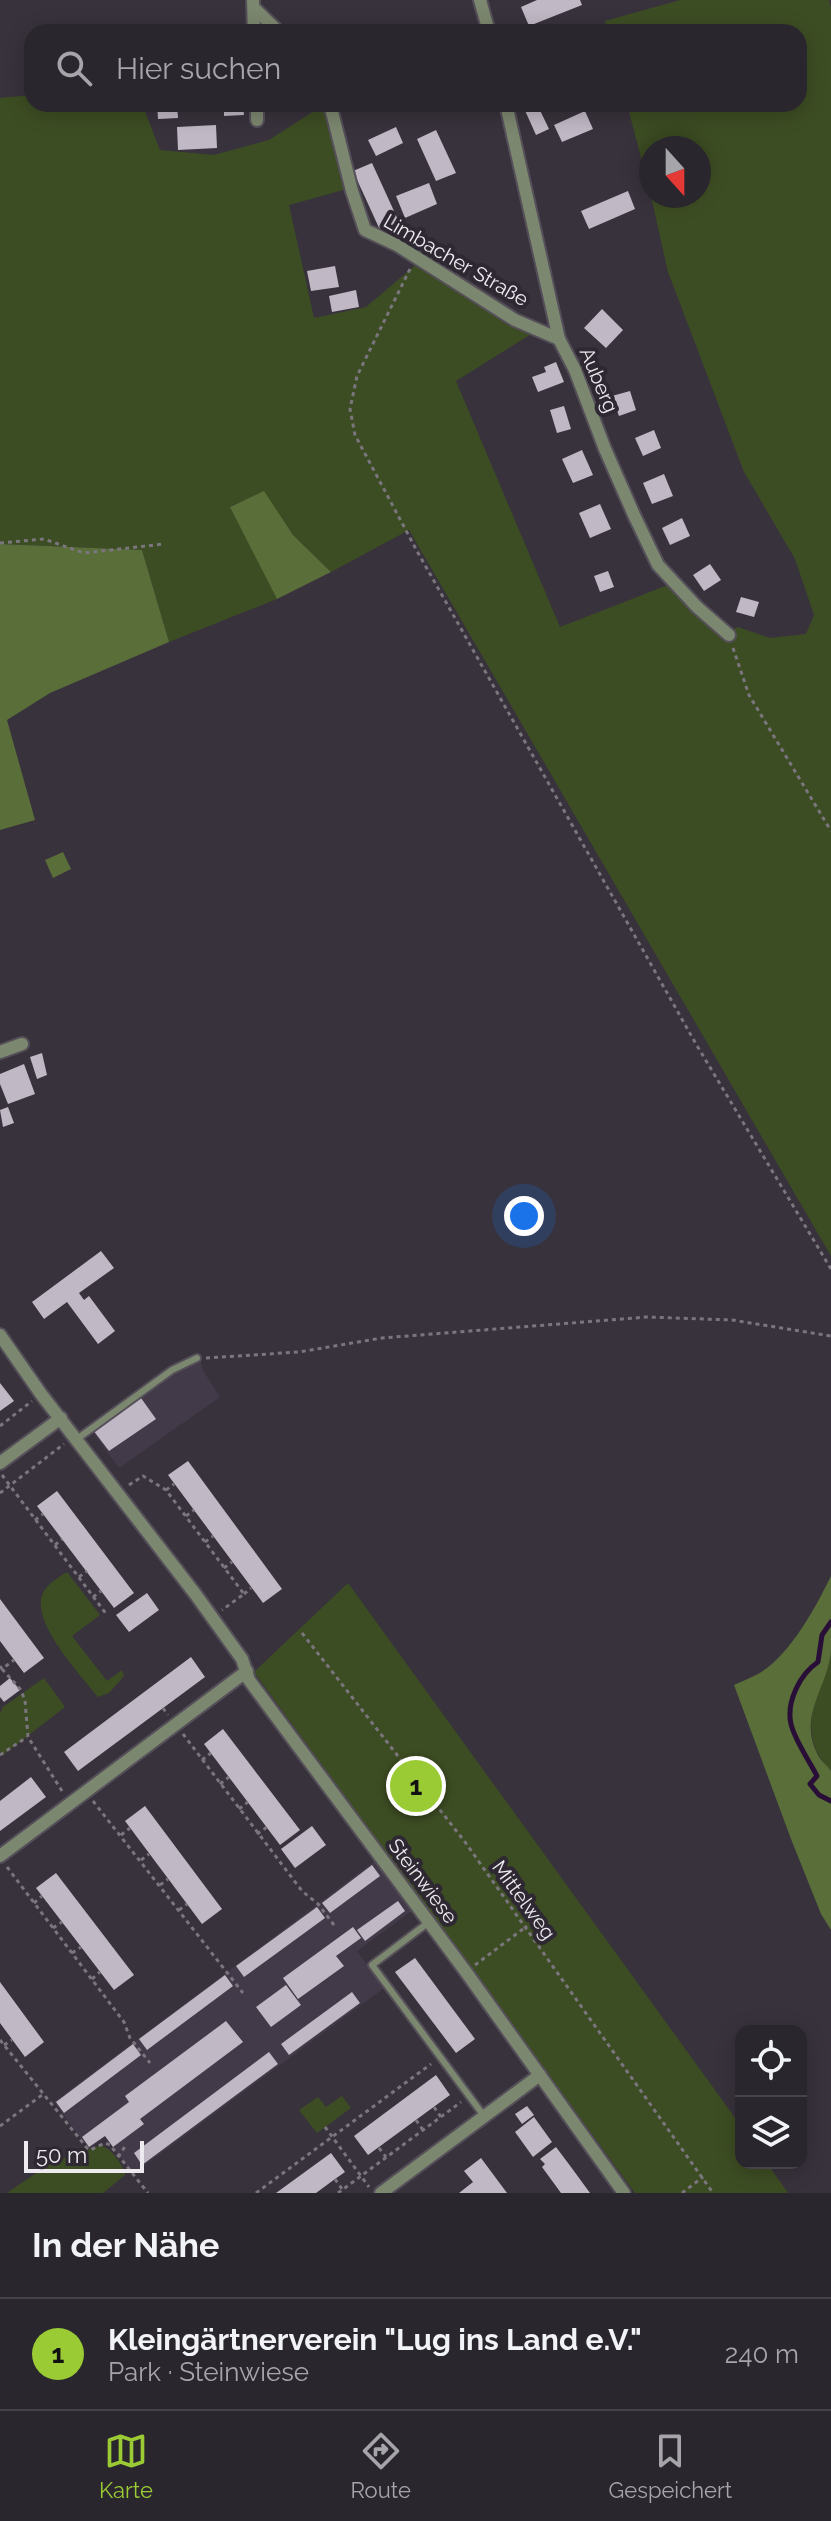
<!DOCTYPE html>
<html lang="de">
<head>
<meta charset="utf-8">
<style>
  body { margin:0; font-family:Raleway,sans-serif; background:#322e35; color:#f1f3f6 }
  .controls { position:absolute; right:24px; bottom:24px; display:grid; overflow:hidden; border-radius:16px; box-shadow:0 4px 20px #0003 }
  .controls button { width:72px; height:72px; display:grid; place-items:center; padding:0; border:0; border-bottom:2px solid #464349; background:#2a262d; color:#f1f3f6; font:40px sans-serif }
  .compass { position:absolute; left:639px; top:136px; width:72px; height:72px; border-radius:50%; background:#2a262d; box-shadow:0 4px 20px #0003; rotate:159deg }
  .scale { position:absolute; left:24px; bottom:20px; width:120px; box-sizing:border-box; padding-left:8px; border:4px solid #edeaf0; border-top:0; font-size:22px; line-height:28px; white-space:nowrap; color:#edeaf0; -webkit-text-stroke:6px #2e2832; paint-order:stroke }
  .you { position:absolute; left:524px; top:1216px; width:28px; height:28px; margin:-20px; border:6px solid #fff; border-radius:50%; background:#1a73e8; box-shadow:0 0 0 12px #1a73e833 }
  .badge { display:grid; place-items:center; width:52px; height:52px; border-radius:50%; background:#9acb35; color:#111; font-size:26px; font-weight:700 }
  .pin { position:absolute; translate:-50% -50%; border:4px solid #fff; box-shadow:0 2px 8px #0006 }
  .list { margin:0; padding:0; list-style:none }
  h2 { display:flex; justify-content:space-between; align-items:center; height:104px; margin:0; padding:0 32px; font-size:34px }
  h2 small { font-size:26px; font-weight:400; color:#a5a5aa }
  .list li { display:grid; grid-template-columns:52px 1fr auto; gap:24px; align-items:center; box-sizing:border-box; height:112px; padding:0 32px; border-top:2px solid #464349 }
  .list b { display:block; font-size:30px; white-space:nowrap }
  .list p { margin:0; font-size:26px; white-space:nowrap; color:#a5a5aa }
  .list em { font-size:26px; font-style:normal; color:#a5a5aa }
  .icon { flex:none; width:44px; height:44px; fill:none; stroke:currentColor; stroke-width:2; stroke-linecap:round; stroke-linejoin:round }
  .map { position:relative; flex:none; width:831px; height:2193px; overflow:hidden }
  .search { position:absolute; background:#2a262d; box-shadow:0 4px 20px #0003; left:24px; right:24px; top:24px; height:88px; display:flex; align-items:center; gap:20px; box-sizing:border-box; padding:0 28px; border-radius:24px; color:#a5a5aa; font-size:30px }
  .sheet { height:216px; background:#2a262d }
  nav { display:flex; justify-content:space-around; align-items:center; box-sizing:border-box; height:112px; border-top:2px solid #464349; background:#2a262d; font-size:22px; color:#a5a5aa }
  nav a { display:grid; justify-items:center; gap:4px }
  nav .on { color:#9acb35 }
  .map>svg:first-child { display:block }
  .built { fill:#433a49 }
  .green { fill:#3d4d23 }
  .forest { fill:#5a6e39 }
  .lines { fill:none; stroke-linecap:round; stroke-linejoin:round }
  .stream { stroke:#290e38; stroke-width:5 }
  .building { fill:#c0b8c4 }
  .service-casing { stroke:#554f59; stroke-width:10 }
  .minor-casing { stroke:#554f59; stroke-width:16 }
  .path { stroke:#7b767e; stroke-width:3; stroke-dasharray:4 4; stroke-linecap:butt }
  .service { stroke:#7c876f; stroke-width:6 }
  .minor { stroke:#7c876f; stroke-width:12 }
  .labels { text-anchor:middle; dominant-baseline:central; stroke-width:8; stroke-linejoin:round; paint-order:stroke }
  .street-label { font-size:20px; fill:#edeaf0; stroke:#2e2832 }
</style>
</head>
<body>
<div class="map">
<svg width="831" height="2193" viewBox="0 0 831 2193">
  <rect width="100%" height="100%" fill="#38323c"/>
  <!-- built -->
  <g class="built">
    <polygon points="200,1360 204,1372 220,1397 119,1468 91,1430 182,1368"/>
    <polygon points="376,1860 413,1910 357,1951 384,1988 133,2174 105,2137 89,2149 54,2102"/>
  </g>
  <!-- green -->
  <g class="green">
    <polygon points="680,0 829,0 831,8 831,1256 409,530 331,572 293,535 264,492 231,506 277,599 169,642 142,550 0,544 0,98 32,95 32,104 142,104 160,150 214,155 269,140 325,104 347,189 289,205 314,318 366,307 418,263 533,333 456,381 560,627 668,585 720,634 738,627 770,638 806,634 814,615 795,559 744,472 668,272 651,196 699,196 699,148 651,148 651,196 627,104 799,104 799,32 608,32 605,21"/>
    <path d="M 67,1572 L 100,1615 L 72,1636 L 107,1681 L 122,1670 L 124,1676 L 109,1693 L 98,1697 C 80,1674 37,1629 41,1599 C 44,1585 56,1579 67,1572 Z"/>
    <polygon points="348,1583 741,2126 741,2163 767,2163 788,2193 635,2193 254,1672"/>
    <path d="M 831,1651 L 831,1771 C 827,1766 822,1761 819,1756 C 799,1719 823,1687 831,1651 Z"/>
    <polygon points="44,1678 65,1707 3,1755 0,1751 0,1713 3,1707"/>
    <polygon points="342,2096 351,2108 317,2133 299,2110 318,2097 326,2107"/>
    <path d="M 101,2145 C 111,2149 123,2164 125,2175 L 103,2193 L 7,2193 L 51,2163 Z"/>
  </g>
  <!-- forest -->
  <g class="forest">
    <polygon points="264,491 293,535 331,572 277,599 230,507"/>
    <polygon points="0,544 142,550 169,642 50,693 7,720 35,820 0,830"/>
    <polygon points="63,852 71,869 53,878 45,860"/>
    <path d="M 831,1576 C 831,1601 831,1626 831,1650 C 828,1689 796,1716 819,1757 C 822,1762 828,1766 831,1771 L 831,1930 L 821,1914 L 791,1839 L 734,1685 C 742,1681 751,1678 758,1674 C 789,1657 816,1607 831,1576 Z"/>
  </g>
  <g class="lines">
    <!-- stream -->
    <path class="stream" d="M 831,1622 L 822,1635 L 818,1662 C 800,1674 786,1702 791,1724 C 795,1741 809,1760 817,1776 L 810,1784 L 819,1795 L 831,1801"/>
  </g>
  <!-- building -->
  <g class="building">
    <polygon points="537,0 580,0 582,5 529,26 521,7"/>
    <polygon points="157,104 177,104 178,118 158,119"/>
    <polygon points="224,104 243,104 244,115 224,116"/>
    <polygon points="527,104 537,104 549,129 536,135 523,106"/>
    <polygon points="585,111 593,129 562,142 554,125"/>
    <polygon points="216,125 217,148 178,150 177,127"/>
    <polygon points="396,127 403,143 376,156 368,140"/>
    <polygon points="436,130 456,173 436,181 417,139"/>
    <polygon points="372,163 399,222 380,230 353,171"/>
    <polygon points="429,183 437,204 405,218 396,196"/>
    <polygon points="628,191 635,209 589,229 581,211"/>
    <polygon points="335,266 339,287 311,291 307,271"/>
    <polygon points="356,290 359,307 332,312 329,296"/>
    <polygon points="602,309 623,330 606,348 584,328"/>
    <polygon points="556,362 564,382 538,392 532,377 546,372 544,367"/>
    <polygon points="630,391 636,410 619,416 612,396"/>
    <polygon points="564,406 571,429 557,433 550,410"/>
    <polygon points="654,430 661,448 643,456 635,438"/>
    <polygon points="582,450 593,475 573,483 562,459"/>
    <polygon points="664,474 673,496 652,504 643,483"/>
    <polygon points="600,504 611,529 590,538 579,513"/>
    <polygon points="682,518 690,536 670,545 662,528"/>
    <polygon points="710,564 721,580 704,591 693,575"/>
    <polygon points="608,571 614,587 600,592 594,576"/>
    <polygon points="741,597 759,602 754,617 736,612"/>
    <polygon points="42,1053 47,1075 37,1079 30,1057"/>
    <polygon points="24,1064 35,1094 8,1104 0,1084 0,1074"/>
    <polygon points="8,1107 14,1123 3,1127 0,1110"/>
    <polygon points="101,1251 114,1268 79,1293 84,1300 89,1296 115,1331 98,1344 67,1302 44,1319 32,1302"/>
    <polygon points="0,1383 14,1401 0,1411"/>
    <polygon points="141,1398 156,1419 109,1451 93,1430"/>
    <polygon points="188,1461 282,1589 263,1603 168,1475"/>
    <polygon points="57,1491 134,1593 114,1608 37,1506"/>
    <polygon points="147,1593 159,1610 129,1632 116,1615"/>
    <polygon points="0,1599 44,1658 24,1673 0,1641"/>
    <polygon points="191,1657 205,1677 78,1771 64,1752"/>
    <polygon points="10,1678 20,1690 4,1702 0,1697 0,1686"/>
    <polygon points="223,1729 300,1830 280,1845 204,1744"/>
    <polygon points="31,1777 46,1797 0,1831 0,1801"/>
    <polygon points="145,1806 222,1909 202,1924 125,1821"/>
    <polygon points="312,1826 326,1845 295,1868 281,1849"/>
    <polygon points="372,1865 380,1876 330,1913 322,1903"/>
    <polygon points="56,1873 134,1975 114,1990 36,1888"/>
    <polygon points="398,1901 405,1911 365,1941 357,1930"/>
    <polygon points="317,1907 325,1918 244,1977 236,1966"/>
    <polygon points="353,1927 361,1938 336,1956 344,1966 298,1999 283,1978"/>
    <polygon points="415,1958 475,2039 456,2053 395,1972"/>
    <polygon points="225,1975 233,1986 147,2050 139,2039"/>
    <polygon points="0,1982 44,2042 25,2057 0,2023"/>
    <polygon points="286,1985 301,2005 271,2027 256,2007"/>
    <polygon points="352,1992 360,2003 289,2055 281,2044"/>
    <polygon points="226,2021 243,2042 140,2119 144,2124 113,2147 105,2136 89,2147 82,2137 129,2102 125,2096"/>
    <polygon points="133,2044 141,2055 64,2113 56,2102"/>
    <polygon points="269,2052 278,2064 142,2165 134,2153"/>
    <polygon points="436,2075 450,2095 368,2155 354,2136"/>
    <polygon points="527,2106 534,2115 522,2124 515,2114"/>
    <polygon points="534,2117 552,2142 533,2157 515,2132"/>
    <polygon points="556,2147 571,2167 590,2193 561,2193 542,2167 545,2164 540,2159"/>
    <polygon points="331,2153 345,2172 335,2179 316,2193 276,2193"/>
    <polygon points="481,2158 507,2193 459,2193 473,2182 464,2171"/>
  </g>
  <g class="lines">
    <!-- service casing -->
    <g class="service-casing">
      <g id="service">
        <polyline points="77,1439 172,1370 197,1358"/>
        <polyline points="429,1922 372,1965 484,2116"/>
      </g>
    </g>
    <!-- minor casing -->
    <g class="minor-casing">
      <g id="minor">
        <polyline points="253,0 254,32"/>
        <polyline points="480,0 489,32"/>
        <polyline points="254,8 279,32"/>
        <polyline points="257,104 257,120"/>
        <polyline points="330,104 352,191 365,230 397,245 515,320 559,339"/>
        <polyline points="506,104 559,339 575,370 605,449 634,515 658,565 697,607 729,635"/>
        <polyline points="0,1052 22,1044"/>
        <polyline points="0,1335 41,1394 196,1595 242,1659 249,1680 466,1972 624,2193"/>
        <polyline points="0,1463 61,1418"/>
        <polyline points="0,1856 247,1671"/>
        <polyline points="381,2193 540,2075"/>
      </g>
    </g>
    <!-- path -->
    <g class="path">
      <polyline points="410,269 357,376 350,409 355,435 417,551 696,1044 831,1269"/>
      <polyline points="0,543 44,539 84,553 164,544"/>
      <polyline points="733,648 749,695 831,831"/>
      <polyline points="206,1358 299,1352 382,1338 647,1317 732,1320 831,1336"/>
      <polyline points="0,1426 32,1401"/>
      <polyline points="2,1475 107,1615"/>
      <polyline points="129,1485 143,1476 166,1490 244,1594 222,1610"/>
      <polyline points="166,1490 174,1484"/>
      <polyline points="0,1493 64,1444"/>
      <polyline points="186,1516 194,1510"/>
      <polyline points="35,1520 43,1514"/>
      <polyline points="205,1542 213,1536"/>
      <polyline points="55,1545 62,1539"/>
      <polyline points="224,1568 232,1562"/>
      <polyline points="79,1577 87,1571"/>
      <polyline points="244,1594 251,1588"/>
      <polyline points="93,1597 101,1591"/>
      <polyline points="302,1633 465,1842 713,2193"/>
      <polyline points="0,1666 2,1669 14,1660"/>
      <polyline points="2,1669 21,1690 25,1701 28,1737 62,1791"/>
      <polyline points="163,1708 168,1715"/>
      <polyline points="183,1734 302,1891 318,1904 334,1925"/>
      <polyline points="0,1755 27,1737"/>
      <polyline points="202,1760 211,1753"/>
      <polyline points="220,1784 229,1777"/>
      <polyline points="93,1801 243,1993"/>
      <polyline points="239,1809 248,1802"/>
      <polyline points="257,1834 267,1827"/>
      <polyline points="121,1835 130,1828"/>
      <polyline points="141,1860 149,1854"/>
      <polyline points="7,1867 124,2022 130,2038 150,2063"/>
      <polyline points="160,1885 168,1879"/>
      <polyline points="34,1903 42,1896"/>
      <polyline points="179,1910 187,1904"/>
      <polyline points="53,1928 62,1922"/>
      <polyline points="72,1953 81,1947"/>
      <polyline points="475,1965 527,1926"/>
      <polyline points="92,1979 100,1972"/>
      <polyline points="0,2040 87,2148 90,2150 105,2143 110,2145 148,2193"/>
      <polyline points="4,2045 12,2040"/>
      <polyline points="434,2107 441,2117"/>
      <polyline points="416,2120 423,2130"/>
      <polyline points="0,2126 42,2095"/>
      <polyline points="325,2127 369,2187"/>
      <polyline points="379,2148 386,2157"/>
      <polyline points="118,2157 126,2145"/>
      <polyline points="335,2179 342,2189"/>
      <polyline points="256,2193 431,2064"/>
      <polyline points="338,2193 461,2102"/>
      <polyline points="682,2193 703,2177"/>
    </g>
    <!-- service -->
    <use href="#service" class="service"/>
    <!-- minor -->
    <use href="#minor" class="minor"/>
  </g>
  <g class="labels">
    <!-- street labels -->
    <g class="street-label">
      <text transform="translate(456 260) rotate(30)">Limbacher Straße</text>
      <text transform="translate(599 380) rotate(67)">Auberg</text>
      <text transform="translate(423 1881) rotate(53)">Steinwiese</text>
      <text transform="translate(524 1900) rotate(54)">Mittelweg</text>
    </g>
  </g>
</svg>
<div class="controls">
<button><svg class="icon" aria-label="locate" viewBox="0 0 24 24"><circle cx="12" cy="12" r="6"/><path d="M12 2v4M12 18v4M2 12h4M18 12h4"/></svg></button>
<button><svg class="icon" aria-label="layers" viewBox="0 0 24 24"><path d="M12 4l9 5-9 5-9-5zM3 14l9 5 9-5"/></svg></button>
</div>
<svg class="compass" viewBox="-18 -18 36 36"><path d="M0-13l5 13h-10z" fill="#e53935"/><path d="M0 13l5-13h-10z" fill="#a5a5aa"/></svg>
<div class="scale">50 m</div>
<div class="you"></div>
<div class="pin badge" style="left:416px;top:1786px">1</div>
<div class="search"><svg class="icon" aria-label="search" viewBox="0 0 24 24"><circle cx="10" cy="10" r="6"/><path d="M15 15l6 6"/></svg>Hier suchen</div>
</div>
<section class="sheet">
<h2>In der Nähe<small></small></h2>
<ul class="list">
<li><span class="badge">1</span><div><b>Kleingärtnerverein &quot;Lug ins Land e.V.&quot;</b><p>Park · Steinwiese</p></div><em>240 m</em></li>
</ul>
</section>
<nav>
<a class="on"><svg class="icon" aria-label="map" viewBox="0 0 24 24"><path d="M3 6l6-2 6 2 6-2v14l-6 2-6-2-6 2zM9 4v14M15 6v14"/></svg>Karte</a>
<a><svg class="icon" aria-label="directions" viewBox="0 0 24 24"><path d="M12 3l9 9-9 9-9-9zM9 14v-3h6M13 9l2 2-2 2"/></svg>Route</a>
<a><svg class="icon" aria-label="saved" viewBox="0 0 24 24"><path d="M7 4h10v16l-5-4-5 4z"/></svg>Gespeichert</a>
</nav>
</body>
</html>
